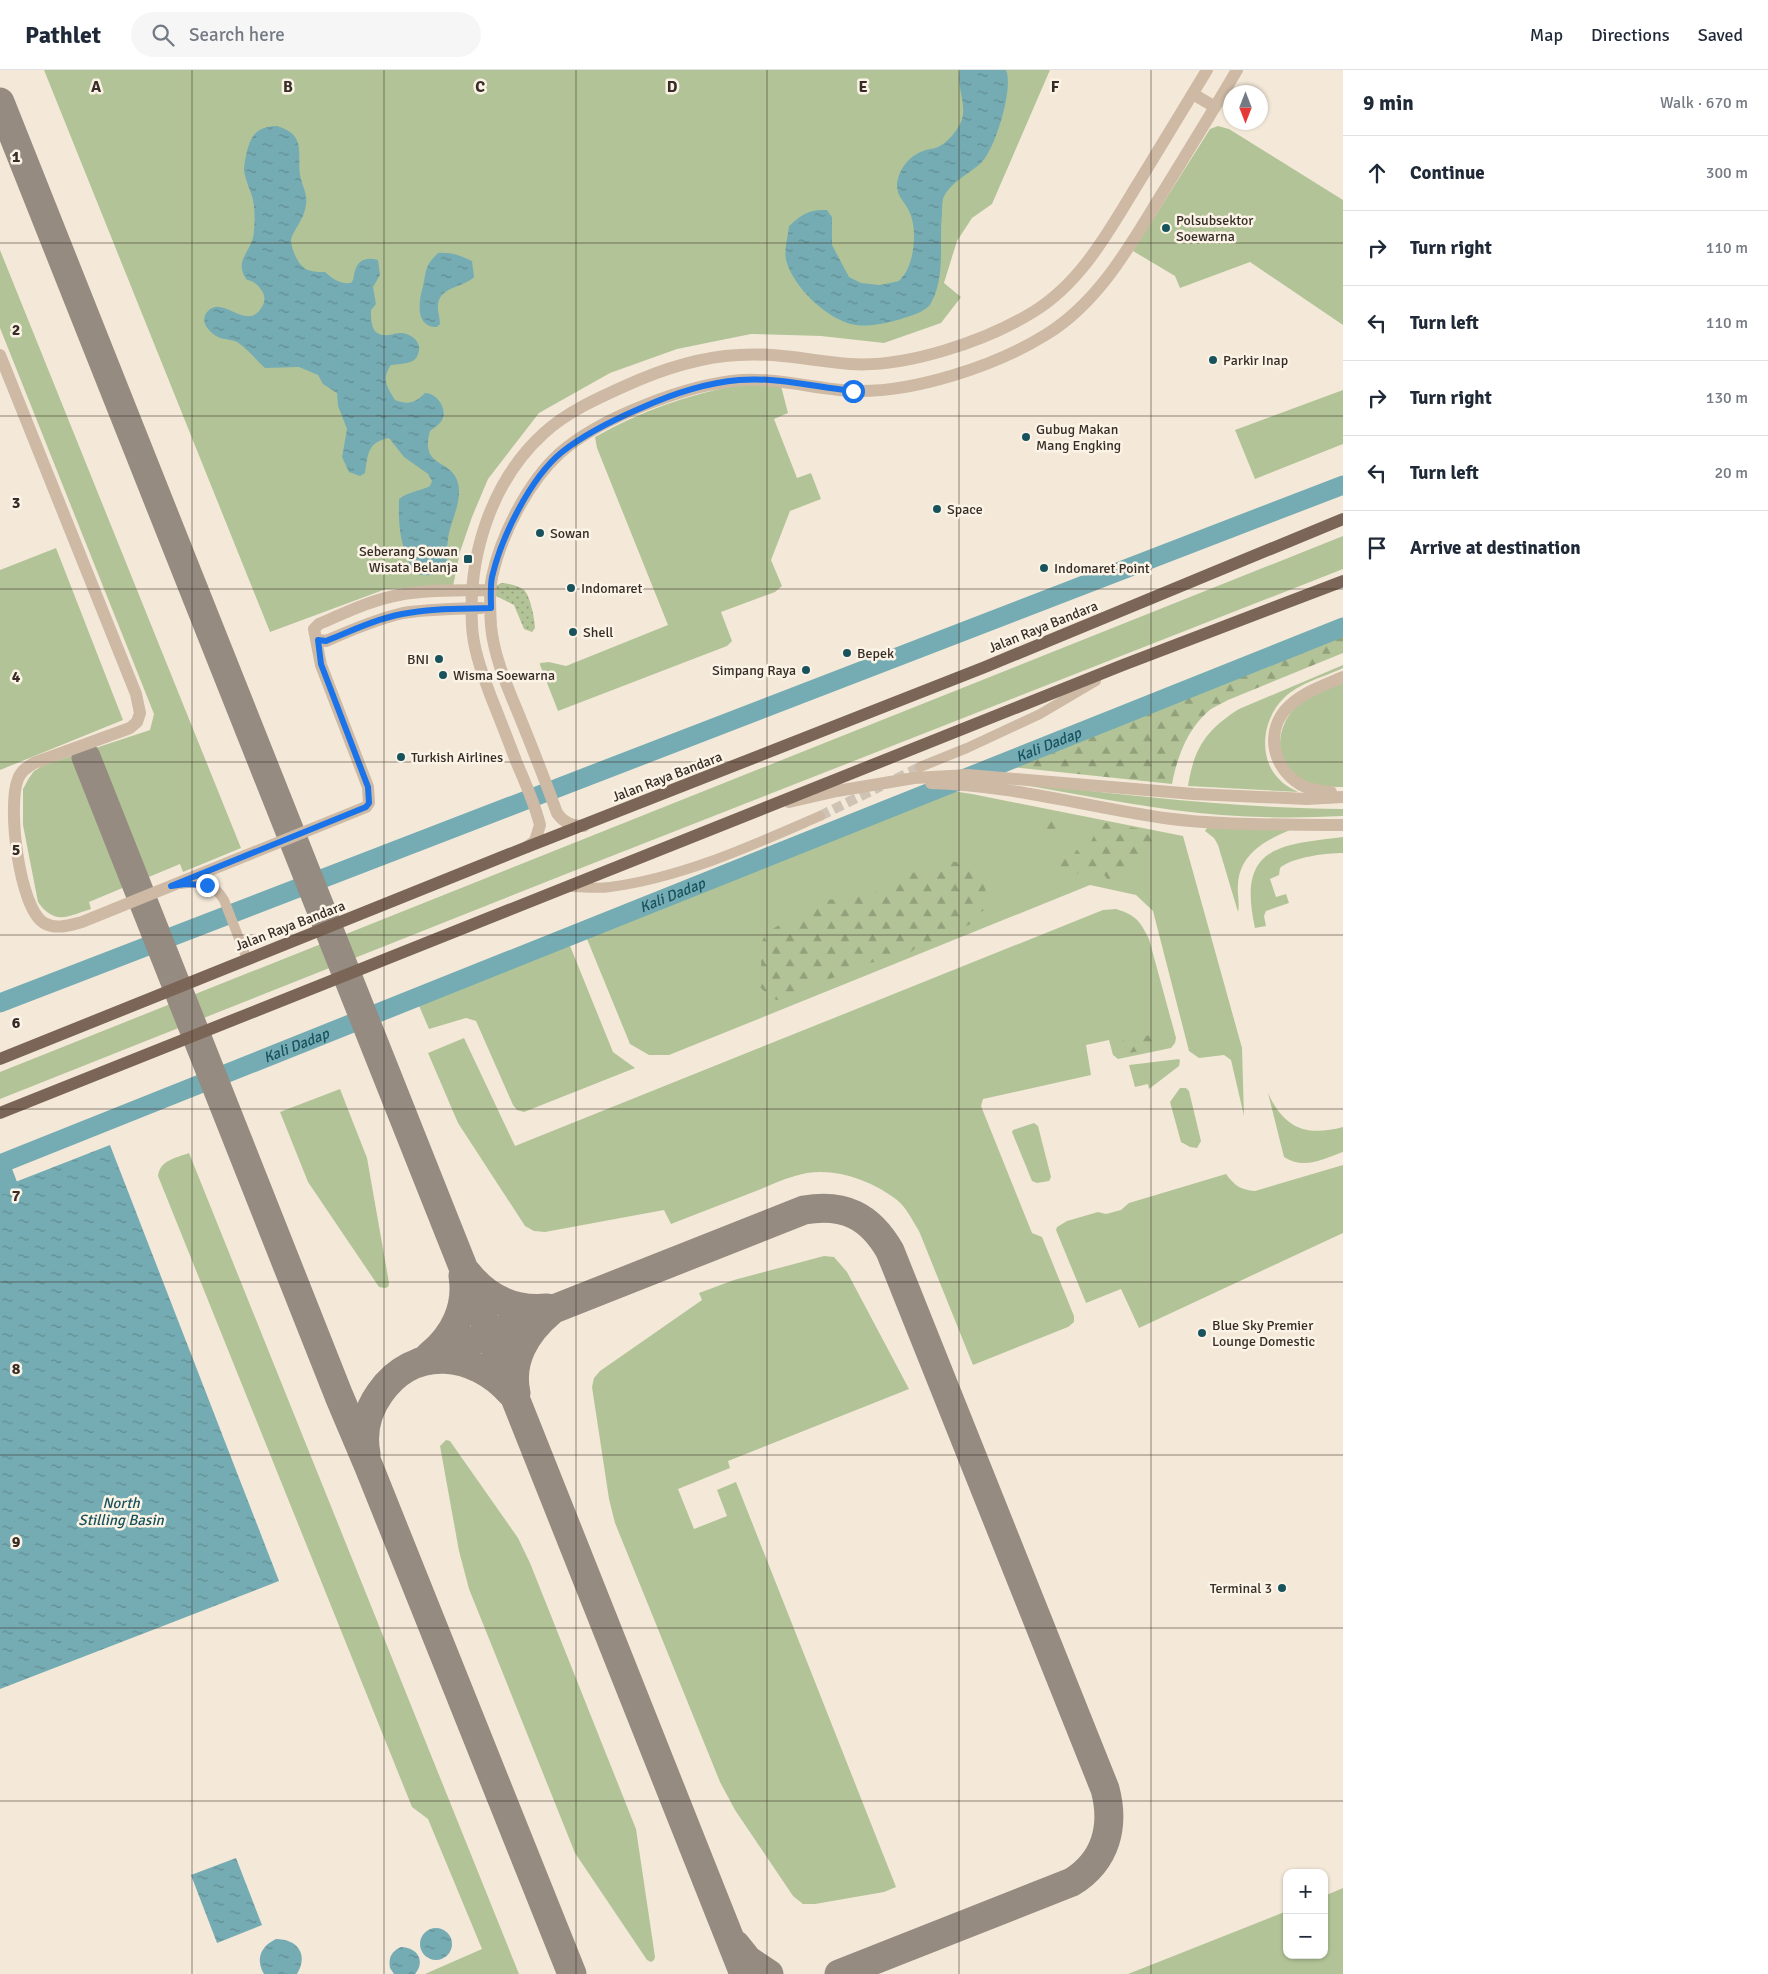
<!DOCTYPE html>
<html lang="en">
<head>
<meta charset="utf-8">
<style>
  body { margin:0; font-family:Signika,sans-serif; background:#f6f6f7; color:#1f2937 }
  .controls { position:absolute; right:15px; bottom:15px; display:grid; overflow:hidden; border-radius:10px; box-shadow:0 1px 4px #0004 }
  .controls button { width:45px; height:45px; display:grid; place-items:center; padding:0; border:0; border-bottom:1px solid #e0e1e3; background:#fff; color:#1f2937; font:25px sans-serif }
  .compass { position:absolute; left:1223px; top:15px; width:45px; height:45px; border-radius:50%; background:#fff; box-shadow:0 1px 4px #0004; rotate:180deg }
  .stop { position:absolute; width:15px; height:15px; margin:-11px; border:4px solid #1a73e8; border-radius:50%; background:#fff }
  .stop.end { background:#1a73e8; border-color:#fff; box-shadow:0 1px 5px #0008 }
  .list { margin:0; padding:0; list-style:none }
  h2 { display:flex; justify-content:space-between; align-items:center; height:65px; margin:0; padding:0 20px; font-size:21px }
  h2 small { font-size:16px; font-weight:400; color:#747a83 }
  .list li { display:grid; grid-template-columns:32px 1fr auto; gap:15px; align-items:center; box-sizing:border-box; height:75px; padding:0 20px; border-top:1px solid #e0e1e3 }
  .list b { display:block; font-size:19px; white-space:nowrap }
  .list em { font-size:16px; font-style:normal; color:#747a83 }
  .icon { flex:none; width:28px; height:28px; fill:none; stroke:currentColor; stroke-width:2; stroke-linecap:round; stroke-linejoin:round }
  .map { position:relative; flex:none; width:1343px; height:1904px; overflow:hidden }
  header { display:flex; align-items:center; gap:30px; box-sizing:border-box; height:70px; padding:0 25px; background:#fff; border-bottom:1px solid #e0e1e3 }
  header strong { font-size:24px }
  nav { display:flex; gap:28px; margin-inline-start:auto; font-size:18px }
  .search { width:350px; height:45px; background:#f6f6f7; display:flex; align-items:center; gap:12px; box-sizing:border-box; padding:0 18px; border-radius:28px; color:#747a83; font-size:19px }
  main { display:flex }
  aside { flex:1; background:#fff }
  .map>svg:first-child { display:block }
  .grass { fill:#b2c497 }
  .forest { fill:url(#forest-firs) }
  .garden { fill:url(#garden-dots) }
  .water { fill:url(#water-ripples) }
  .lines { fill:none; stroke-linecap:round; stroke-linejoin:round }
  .river { stroke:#75acb3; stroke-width:19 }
  .taxiway { stroke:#968b80; stroke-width:29 }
  .minor-tunnel { stroke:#cec3b5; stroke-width:10; stroke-dasharray:10 5; stroke-linecap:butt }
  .minor { stroke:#cdb9a4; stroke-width:10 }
  .tertiary { stroke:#cdb9a4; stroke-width:12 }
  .primary { stroke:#7b6556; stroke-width:12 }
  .route { stroke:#1a73e8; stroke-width:6 }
  .grid { fill:none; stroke:#372d26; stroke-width:1; stroke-opacity:0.55 }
  .poi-dot { fill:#18535d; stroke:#fbf3e6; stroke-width:2 }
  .labels { text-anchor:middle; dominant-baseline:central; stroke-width:5; stroke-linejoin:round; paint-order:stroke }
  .poi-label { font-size:14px; fill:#372d26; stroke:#fbf3e6; text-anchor:start }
  .street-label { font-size:14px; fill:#372d26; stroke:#fbf3e6 }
  .water-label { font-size:15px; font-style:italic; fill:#18535d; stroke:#fbf3e6 }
  .grid-label { font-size:16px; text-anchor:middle; font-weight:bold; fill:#372d26; stroke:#fbf3e6; stroke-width:5; stroke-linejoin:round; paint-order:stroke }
</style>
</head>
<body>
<header>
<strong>Pathlet</strong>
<div class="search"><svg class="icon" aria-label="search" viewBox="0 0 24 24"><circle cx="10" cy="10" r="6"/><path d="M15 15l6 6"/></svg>Search here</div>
<nav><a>Map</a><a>Directions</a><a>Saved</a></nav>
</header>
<main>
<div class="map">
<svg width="1343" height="1904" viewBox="0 0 1343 1904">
  <defs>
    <pattern id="forest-firs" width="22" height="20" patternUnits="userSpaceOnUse" patternTransform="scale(1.25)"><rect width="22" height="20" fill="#b2c497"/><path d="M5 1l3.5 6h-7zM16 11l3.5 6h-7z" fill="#92a07b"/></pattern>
    <pattern id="garden-dots" width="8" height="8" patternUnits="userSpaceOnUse" patternTransform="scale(1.25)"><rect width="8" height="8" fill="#b2c497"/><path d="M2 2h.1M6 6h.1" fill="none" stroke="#92a07b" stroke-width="1.8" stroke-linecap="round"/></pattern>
    <pattern id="water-ripples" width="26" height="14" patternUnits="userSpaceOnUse" patternTransform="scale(1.25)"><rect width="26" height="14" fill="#75acb3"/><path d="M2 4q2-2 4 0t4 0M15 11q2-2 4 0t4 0" fill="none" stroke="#618c91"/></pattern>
  </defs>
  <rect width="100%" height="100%" fill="#f4e9d9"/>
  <!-- grass -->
  <g class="grass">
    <polygon points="44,0 1050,0 992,134 972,148 957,171 944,213 961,227 941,253 884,273 821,266 751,264 677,279 610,303 539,343 488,409 472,447 460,482 453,516 386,519 270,562"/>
    <polygon points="1218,56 1229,59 1343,130 1343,255 1250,192 1180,218 1175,206 1133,181 1210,59"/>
    <path d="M 0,180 L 241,778 L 183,802 L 180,794 L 89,832 L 91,839 C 68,846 55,856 38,832 L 23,755 L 23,719 L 29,708 L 34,701 L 44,695 L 150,660 L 154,644 L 0,258 Z"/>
    <path d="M 738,315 L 781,316 L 788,343 L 774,349 L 797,408 L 811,403 L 821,429 L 790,441 L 771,490 L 782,516 L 775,522 L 721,542 L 732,571 L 727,576 L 558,641 L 540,595 L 540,593 L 549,592 L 566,596 L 668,555 L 597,378 L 595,367 C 641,341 687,325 738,315 Z"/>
    <polygon points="1343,320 1343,374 1255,409 1235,360"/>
    <polygon points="1343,466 1343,499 571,802 0,1029 0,1002"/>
    <polygon points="56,478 123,650 0,700 0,500"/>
    <path d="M 1343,595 L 1343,598 C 1324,607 1299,613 1284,628 C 1263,648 1257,687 1279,709 C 1284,715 1291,718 1298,722 L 1188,716 C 1194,678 1206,660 1239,639 Z"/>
    <path d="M 1343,612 L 1343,717 C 1326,717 1309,716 1295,705 C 1273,688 1277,655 1296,637 C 1309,625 1327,619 1343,612 Z"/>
    <path d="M 1030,714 C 1134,726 1238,738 1343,739 L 1343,746 C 1303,748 1262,748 1221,745 C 1157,740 1093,727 1030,716 Z"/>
    <polygon points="952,721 972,724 1183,766 1242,978 1244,1046 1231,990 1224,985 1199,988 1189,981 1153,841 1136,825 1090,815 669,985 649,985 630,974 587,869 591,865"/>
    <path d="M 1207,758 L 1290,760 C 1264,771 1240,784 1238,814 C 1237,823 1240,835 1238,842 L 1218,775 L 1214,768 L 1205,761 Z"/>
    <path d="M 1343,767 L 1343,783 C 1327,783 1292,787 1280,798 L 1279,805 L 1270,809 L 1276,827 L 1286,824 L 1289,833 L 1266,841 L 1264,846 L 1266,856 L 1255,858 C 1237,777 1277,775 1343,767 Z"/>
    <path d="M 1116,839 C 1136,845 1140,851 1149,869 L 1176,968 L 1175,973 L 1171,978 L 1118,989 L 1113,985 L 1109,970 L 1086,975 L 1091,1005 L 983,1029 L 981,1036 L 1032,1163 L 1042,1167 L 1074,1246 L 1074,1252 L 1068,1257 L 973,1295 L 919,1161 C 912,1150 907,1138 897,1130 C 873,1111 837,1098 807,1103 C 790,1106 773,1114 756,1121 C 728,1132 699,1143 671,1154 L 664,1140 L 545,1162 L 534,1161 L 525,1156 L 458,1053 L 428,983 L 464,968 L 515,1076 L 1088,846 L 1103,840 Z"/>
    <polygon points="566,866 613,982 635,998 524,1042 517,1040 513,1035 476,951 466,948 429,959 414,924"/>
    <polygon points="1179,989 1180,991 1179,996 1149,1019 1148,1014 1135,1017 1129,995"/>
    <polygon points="1180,1018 1186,1018 1189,1021 1201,1071 1197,1078 1190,1077 1181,1072 1170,1032"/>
    <polygon points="340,1019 367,1088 389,1213 388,1217 385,1218 379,1217 308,1112 280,1042"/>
    <path d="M 1268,1023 C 1284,1058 1306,1067 1343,1057 L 1343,1082 C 1323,1089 1304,1100 1284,1087 Z"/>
    <polygon points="1034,1053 1038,1056 1051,1107 1049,1111 1037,1113 1032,1111 1012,1062 1013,1060"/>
    <path d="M 189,1083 L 519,1904 L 425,1904 L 482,1879 L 428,1749 L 412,1737 L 158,1106 C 160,1090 176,1088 189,1083 Z"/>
    <path d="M 1343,1095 L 1343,1163 L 1139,1258 L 1121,1219 L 1086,1233 L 1056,1160 L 1057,1157 L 1067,1151 L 1098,1142 L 1106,1144 L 1121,1140 L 1129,1133 L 1226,1104 C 1235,1116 1241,1120 1255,1121 Z"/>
    <polygon points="824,1186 834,1187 847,1202 909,1319 728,1391 730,1398 678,1419 694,1459 727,1446 717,1420 736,1412 896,1817 884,1822 815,1834 803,1834 793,1826 735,1740 720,1712 615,1453 609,1429 592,1317 594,1308 600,1301 702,1230 699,1223 734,1210"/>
    <polygon points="446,1370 450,1371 518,1468 530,1493 636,1759 655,1887 654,1890 651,1892 647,1890 575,1783 469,1519 459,1481 440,1376"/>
    <polygon points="1343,1818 1343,1904 1128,1904 1287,1841 1287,1885 1324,1885 1324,1826"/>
  </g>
  <!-- forest -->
  <g class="forest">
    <path d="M 1343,560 L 1343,583 L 1228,630 C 1223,633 1216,636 1211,639 C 1188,657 1177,687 1172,714 L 1002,696 Z"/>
    <path d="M 1031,746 C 1038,749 1041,747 1047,748 C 1054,748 1072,758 1081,761 L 1070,763 L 1038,760 L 1035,753 L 1023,748 Z"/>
    <path d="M 1101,752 L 1157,762 L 1163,769 L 1153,786 L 1150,789 L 1136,787 L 1135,797 L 1126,808 L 1119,806 L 1115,809 L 1107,809 L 1103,803 L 1100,806 L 1087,806 L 1085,802 L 1079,802 L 1073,809 L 1061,811 L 1055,800 L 1060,791 L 1059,779 C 1068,766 1080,781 1084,791 L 1087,791 L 1088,777 L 1094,766 L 1092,763 Z"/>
    <path d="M 951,791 L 976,796 L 985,809 C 982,821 991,824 986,840 L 980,842 L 971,854 L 947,864 L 935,872 L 921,874 L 908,884 L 898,882 L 876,892 L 854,894 L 841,905 L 799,920 L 789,928 L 777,930 L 770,927 L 756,913 C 756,907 760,903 761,898 C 762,891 759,882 761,875 C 765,857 787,853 800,846 L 804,838 C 820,829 832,828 850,831 L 854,828 L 879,820 L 886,811 L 899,806 L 924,800 L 935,802 L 942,799 L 944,795 Z"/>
    <polygon points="1159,963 1167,965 1169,974 1166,976 1129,983 1120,983 1119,977 1122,971"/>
  </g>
  <!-- garden -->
  <path class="garden" d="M 501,513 C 508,513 519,516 524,520 C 530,525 535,550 535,558 L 532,562 L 524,559 L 514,535 L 496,526 L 496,516 Z"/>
  <!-- water -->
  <g class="water">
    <path d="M 960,0 L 1006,0 C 1014,18 995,80 981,93 C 969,104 949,113 943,129 C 942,134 942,140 942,144 C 939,172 945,201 934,227 C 932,230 931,235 928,237 C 921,243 910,246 901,249 C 887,253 870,257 856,255 C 828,251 793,217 786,190 C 784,180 788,166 789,156 C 802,144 809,139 827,140 L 832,147 L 832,175 L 849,207 L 861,213 L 880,215 L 899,211 C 902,207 906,203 908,198 C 915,182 917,155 908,139 C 903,130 897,126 897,115 C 898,100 909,86 923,81 C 928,79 933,79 938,77 C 948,72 956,62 961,52 C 968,35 956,18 960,0 Z"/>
    <path d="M 277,56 C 307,65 297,83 300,105 C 302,116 308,124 306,135 C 304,150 293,160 291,170 C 291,174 293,181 295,185 C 302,200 308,202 325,202 C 333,209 339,214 351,213 C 355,208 353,206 355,201 C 358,189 368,187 378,190 L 380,205 L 373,217 L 376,234 L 371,240 C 371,246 371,258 376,262 C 385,269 393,262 402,263 C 413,264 423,274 418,284 C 417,288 414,291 410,292 C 405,294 397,294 391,295 C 381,309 387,317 395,330 C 409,335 415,333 425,323 C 437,323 448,339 442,350 C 440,354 434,358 430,361 C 420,397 449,389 457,410 C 463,426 454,445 450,459 C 446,472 448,485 446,498 C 435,505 426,508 413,502 C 401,474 398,460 399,429 C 407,422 420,421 430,416 L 432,411 L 428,404 L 404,387 L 389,368 C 367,372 368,385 365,403 L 360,406 L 349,402 L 342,387 L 347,359 L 338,336 L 337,323 L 323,314 L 318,305 L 299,297 L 265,298 C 256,290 247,278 237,272 C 231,269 224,270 218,267 C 208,262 198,250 209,240 C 225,226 248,264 263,235 C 265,231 265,225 262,221 C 258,215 254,211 247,210 C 232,190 253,182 254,161 C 255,150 255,137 252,126 C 249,117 245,109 244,100 C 244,94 246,86 247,81 C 252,63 258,57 277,56 Z"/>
    <path d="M 438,183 C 450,182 460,185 472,191 L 474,207 C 463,218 441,216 438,234 C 437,240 440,247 440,254 L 437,257 C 414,257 419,230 423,216 C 425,208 425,199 430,192 C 432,189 435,186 438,183 Z"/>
    <polygon points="110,1075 279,1511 0,1619 0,1118"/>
    <polygon points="236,1788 262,1855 217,1873 191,1805"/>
    <circle cx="436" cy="1874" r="16"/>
    <path d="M 276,1869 C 297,1869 309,1884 297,1904 L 264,1904 C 255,1889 261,1876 276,1869 Z"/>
    <path d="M 401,1877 C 417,1877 426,1891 415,1904 L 394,1904 L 390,1898 C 388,1887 392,1881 401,1877 Z"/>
  </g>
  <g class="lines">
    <!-- river -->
    <g class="river">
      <polyline points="0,933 1343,415"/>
      <path id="s1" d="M 0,1094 L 1343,557"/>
      <polyline points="0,1094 8,1115"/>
    </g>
    <!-- taxiway -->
    <g class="taxiway">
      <polyline points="0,32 744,1904"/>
      <polyline points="86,687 339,1326 369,1397 572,1904"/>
      <path d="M 468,1204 C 488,1229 515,1241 547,1238"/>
      <path d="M 430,1285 C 454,1266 468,1237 463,1206"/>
      <path d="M 420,1292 L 804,1140 C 844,1133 870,1146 890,1181 L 1105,1719 C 1115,1756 1106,1791 1072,1812 L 839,1904"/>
      <path d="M 516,1323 C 509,1291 526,1262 550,1242"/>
      <path d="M 366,1384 C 362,1363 367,1341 380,1323 C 414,1274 475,1282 511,1323"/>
      <polyline points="736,1875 748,1890 769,1904"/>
    </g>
    <!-- minor-tunnel -->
    <g class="minor-tunnel">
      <polyline points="896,709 920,697"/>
      <polyline points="820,746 881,716"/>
    </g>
    <!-- minor -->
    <g class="minor">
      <polyline points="920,697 967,678 1040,644 1096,611"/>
      <path d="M 180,814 C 200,811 213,812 224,830 L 247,889"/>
      <path d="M 571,817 C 584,817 597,819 610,817 C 684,807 753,775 820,746"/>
    </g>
    <!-- tertiary -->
    <g class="tertiary">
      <polyline points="1193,24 1215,37"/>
      <path d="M 0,285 L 136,624 L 140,643 L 137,652 L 130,658 L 34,693 C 27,697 21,701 18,709 C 7,735 19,838 44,853 C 56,860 70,855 82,852 L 366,737 L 369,733 L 368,717 L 321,595 L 314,559 L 319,554 C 345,543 371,530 399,525 C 429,519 461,521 491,520"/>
      <path d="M 318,570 L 326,571 C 351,560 377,549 403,543 C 429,539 455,539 481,538"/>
      <path d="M 931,713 C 1011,715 1086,737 1164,748 C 1223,756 1284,754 1343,755"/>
      <path d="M 1331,722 C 1320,721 1310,720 1301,715 C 1272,698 1264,660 1289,636 C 1304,622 1324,615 1343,607"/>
      <polyline points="789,732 837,721 914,708 968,705 1194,724 1307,729 1343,727"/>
      <path d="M 584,756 C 572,756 564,753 557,743 C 545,710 532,677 519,645 C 507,616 494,587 491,556 C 490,541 489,522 492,507 C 501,465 528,412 560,383 C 601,347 688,314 742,310 C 780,308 815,319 853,321 C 913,323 996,296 1047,264 C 1100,231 1131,174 1163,122 C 1188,81 1213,41 1237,0"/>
      <path d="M 527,777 L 535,771 L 540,755 C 535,734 525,712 516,691 C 508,670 500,649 491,627 C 483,605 473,580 472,555 C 468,486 491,411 544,363 C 567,342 596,329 625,316 C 660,300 699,287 738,285 C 776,282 812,291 850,294 C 906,298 986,271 1033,242 C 1084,211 1112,155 1142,107 C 1164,71 1185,36 1207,0"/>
    </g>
    <!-- primary -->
    <g class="primary">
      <polyline points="0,989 527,777 985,597 1343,449"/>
      <polyline points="0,1043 1123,595 1343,511"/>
    </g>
  </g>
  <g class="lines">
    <!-- route -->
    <path class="route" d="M 207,815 L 185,814 L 171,816 L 366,737 L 369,733 L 368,717 L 321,594 L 318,570 L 326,571 C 351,561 376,549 402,544 C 431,538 461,539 491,538 C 491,528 490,517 492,507 C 501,468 530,408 562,382 C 586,363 613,350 641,338 C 672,324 705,313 739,310 C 778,307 815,317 853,321"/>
  </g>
  <!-- grid -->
  <path class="grid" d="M 192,0 L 192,1904M 384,0 L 384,1904M 576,0 L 576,1904M 767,0 L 767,1904M 959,0 L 959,1904M 1151,0 L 1151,1904M 0,173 L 1343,173M 0,346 L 1343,346M 0,519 L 1343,519M 0,692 L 1343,692M 0,865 L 1343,865M 0,1039 L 1343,1039M 0,1212 L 1343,1212M 0,1385 L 1343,1385M 0,1558 L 1343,1558M 0,1731 L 1343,1731"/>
  <!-- markers -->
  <g class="poi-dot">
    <circle cx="1166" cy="158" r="5"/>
    <circle cx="1213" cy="290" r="5"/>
    <circle cx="1026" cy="367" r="5"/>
    <circle cx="937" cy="439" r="5"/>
    <circle cx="540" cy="463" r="5"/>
    <rect x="463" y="484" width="10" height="10" rx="2.5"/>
    <circle cx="1044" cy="498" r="5"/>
    <circle cx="571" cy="518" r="5"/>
    <circle cx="573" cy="562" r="5"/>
    <circle cx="847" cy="583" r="5"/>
    <circle cx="439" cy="589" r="5"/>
    <circle cx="806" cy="600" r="5"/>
    <circle cx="443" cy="605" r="5"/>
    <circle cx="401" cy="687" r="5"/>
    <circle cx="1202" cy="1263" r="5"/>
    <circle cx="1282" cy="1518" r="5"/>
  </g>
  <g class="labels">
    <!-- poi labels -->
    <g class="poi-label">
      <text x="1176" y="150">Polsubsektor<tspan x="1176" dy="16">Soewarna</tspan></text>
      <text x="1223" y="290">Parkir Inap</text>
      <text x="1036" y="359">Gubug Makan<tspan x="1036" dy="16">Mang Engking</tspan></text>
      <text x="947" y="439">Space</text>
      <text x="550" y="463">Sowan</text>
      <text x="458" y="481" text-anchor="end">Seberang Sowan<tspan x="458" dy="16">Wisata Belanja</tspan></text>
      <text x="1054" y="498">Indomaret Point</text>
      <text x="581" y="518">Indomaret</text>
      <text x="583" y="562">Shell</text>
      <text x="857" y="583">Bepek</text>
      <text x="429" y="589" text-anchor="end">BNI</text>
      <text x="796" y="600" text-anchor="end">Simpang Raya</text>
      <text x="453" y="605">Wisma Soewarna</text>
      <text x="411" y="687">Turkish Airlines</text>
      <text x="1212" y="1255">Blue Sky Premier<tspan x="1212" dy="16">Lounge Domestic</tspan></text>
      <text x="1272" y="1518" text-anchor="end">Terminal 3</text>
    </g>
    <!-- street labels -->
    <g class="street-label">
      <text transform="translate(1043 557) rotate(-22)">Jalan Raya Bandara</text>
      <text transform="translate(667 707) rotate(-21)">Jalan Raya Bandara</text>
      <text transform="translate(290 856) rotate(-21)">Jalan Raya Bandara</text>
    </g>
    <!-- water labels -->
    <g class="water-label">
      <text stroke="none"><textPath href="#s1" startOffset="1129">Kali Dadap</textPath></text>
      <text stroke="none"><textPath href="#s1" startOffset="724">Kali Dadap</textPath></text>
      <text stroke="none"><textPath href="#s1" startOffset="319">Kali Dadap</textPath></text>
      <text x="121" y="1433">North<tspan x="121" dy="17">Stilling Basin</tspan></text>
    </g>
  </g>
  <g class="grid-label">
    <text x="96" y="22">A</text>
    <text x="288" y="22">B</text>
    <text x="480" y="22">C</text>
    <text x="672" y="22">D</text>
    <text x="863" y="22">E</text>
    <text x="1055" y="22">F</text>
    <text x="16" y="92">1</text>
    <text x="16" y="265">2</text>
    <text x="16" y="438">3</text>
    <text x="16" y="612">4</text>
    <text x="16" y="785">5</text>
    <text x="16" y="958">6</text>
    <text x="16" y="1131">7</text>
    <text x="16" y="1304">8</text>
    <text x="16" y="1477">9</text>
  </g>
</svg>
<div class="controls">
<button>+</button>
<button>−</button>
</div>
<svg class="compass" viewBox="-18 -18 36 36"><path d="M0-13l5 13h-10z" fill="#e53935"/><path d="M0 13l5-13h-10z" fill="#747a83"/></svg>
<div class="stop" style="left:853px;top:321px"></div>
<div class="stop end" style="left:207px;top:815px"></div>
</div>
<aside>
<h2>9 min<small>Walk · 670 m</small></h2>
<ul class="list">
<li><svg class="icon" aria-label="ahead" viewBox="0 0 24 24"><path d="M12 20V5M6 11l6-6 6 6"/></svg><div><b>Continue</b></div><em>300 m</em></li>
<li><svg class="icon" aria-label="right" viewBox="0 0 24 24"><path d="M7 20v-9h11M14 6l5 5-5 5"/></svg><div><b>Turn right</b></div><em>110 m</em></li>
<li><svg class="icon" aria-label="left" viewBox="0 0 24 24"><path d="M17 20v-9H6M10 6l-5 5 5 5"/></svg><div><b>Turn left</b></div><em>110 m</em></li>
<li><svg class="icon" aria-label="right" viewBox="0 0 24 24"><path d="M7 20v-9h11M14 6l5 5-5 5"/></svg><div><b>Turn right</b></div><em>130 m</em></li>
<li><svg class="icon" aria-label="left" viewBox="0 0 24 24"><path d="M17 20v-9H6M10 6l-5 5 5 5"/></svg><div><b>Turn left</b></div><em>20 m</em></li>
<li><svg class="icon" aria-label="arrive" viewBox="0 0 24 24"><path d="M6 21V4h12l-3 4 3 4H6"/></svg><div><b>Arrive at destination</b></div></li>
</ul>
</aside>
</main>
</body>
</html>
